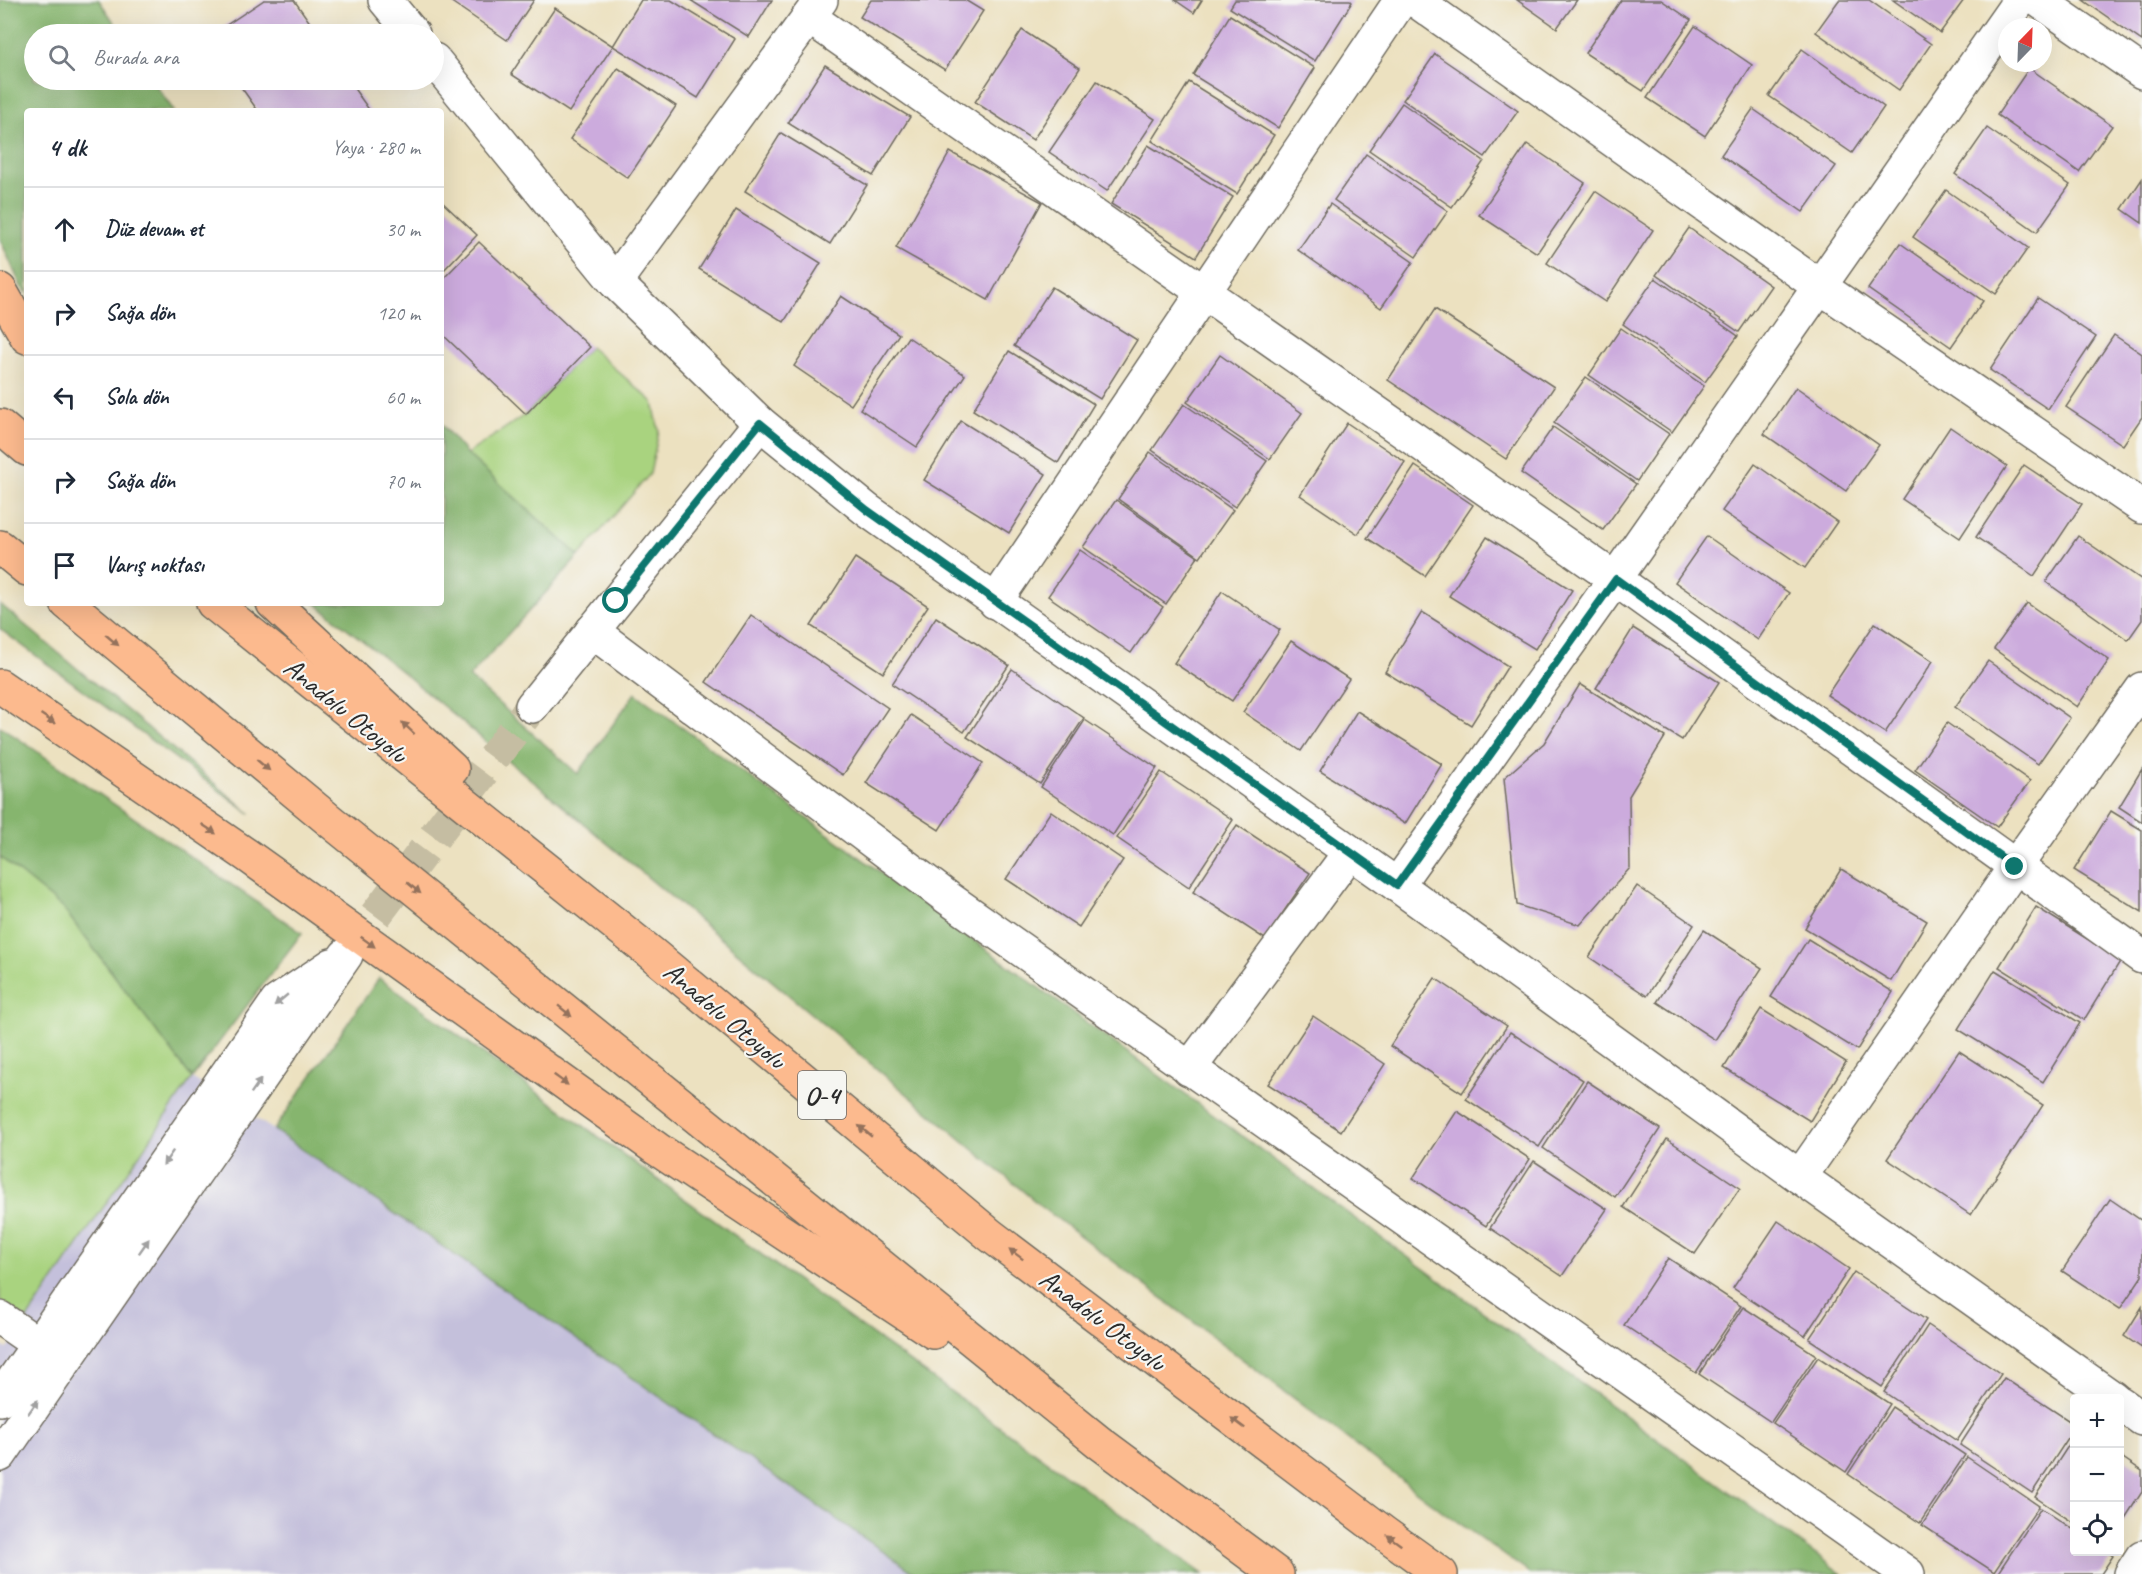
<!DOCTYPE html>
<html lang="tr">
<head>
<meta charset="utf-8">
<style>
  body { margin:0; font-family:Caveat,sans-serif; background:#f2f2f3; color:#1f2937 }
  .controls { position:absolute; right:18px; bottom:18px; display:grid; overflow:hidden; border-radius:6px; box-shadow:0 6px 24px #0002 }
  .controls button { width:54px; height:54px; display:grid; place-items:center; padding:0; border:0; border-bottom:2px solid #e0e1e3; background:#fff; color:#1f2937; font:30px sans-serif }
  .compass { position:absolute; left:1998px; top:18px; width:54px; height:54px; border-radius:50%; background:#fff; box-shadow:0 6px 24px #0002; rotate:23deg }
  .stop { position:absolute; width:18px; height:18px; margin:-14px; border:4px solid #0f766e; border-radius:50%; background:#fff }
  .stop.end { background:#0f766e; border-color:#fff; box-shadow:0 2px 6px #0008 }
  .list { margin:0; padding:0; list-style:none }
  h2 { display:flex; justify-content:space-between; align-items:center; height:78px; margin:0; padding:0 24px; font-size:26px }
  h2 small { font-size:20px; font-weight:400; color:#747a83 }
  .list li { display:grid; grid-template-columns:39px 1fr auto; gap:18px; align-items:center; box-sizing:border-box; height:84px; padding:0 24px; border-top:2px solid #e0e1e3 }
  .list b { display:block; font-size:22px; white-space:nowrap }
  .list em { font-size:20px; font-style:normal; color:#747a83 }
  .icon { flex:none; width:33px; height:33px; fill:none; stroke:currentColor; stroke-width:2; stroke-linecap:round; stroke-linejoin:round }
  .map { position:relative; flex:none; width:2142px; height:1574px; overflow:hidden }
  .search { position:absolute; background:#fff; box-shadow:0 6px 24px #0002; left:24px; top:24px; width:420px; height:66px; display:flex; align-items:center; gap:15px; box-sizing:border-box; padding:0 21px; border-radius:33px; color:#747a83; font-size:22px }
  .panel { position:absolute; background:#fff; box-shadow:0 6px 24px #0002; left:24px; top:108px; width:420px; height:498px; border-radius:6px }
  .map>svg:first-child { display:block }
  .industrial { fill:#c4c0db }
  .green { fill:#a9d37f; stroke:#6a7f55; stroke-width:1.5 }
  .forest { fill:#86b56e; stroke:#58704c; stroke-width:1.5 }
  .building { fill:#ccabdd }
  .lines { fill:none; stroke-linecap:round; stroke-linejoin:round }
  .minor-tunnel { stroke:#c5bda2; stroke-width:33; stroke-dasharray:33 16; stroke-linecap:butt }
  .minor-casing { stroke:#6f6b5f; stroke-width:36 }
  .highway-casing { stroke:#6f6b5f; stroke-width:36 }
  .minor { stroke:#fff; stroke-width:33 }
  .highway { stroke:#fcba8e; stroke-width:33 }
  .oneway { fill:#94725c }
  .oneway2 { fill:#a0a0a0 }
  .route { stroke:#0f766e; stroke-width:8 }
  .labels { text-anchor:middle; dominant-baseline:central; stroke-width:4.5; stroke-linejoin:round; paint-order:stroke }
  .shield { fill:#f6f6f2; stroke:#686867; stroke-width:1.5 }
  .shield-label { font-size:27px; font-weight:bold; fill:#2b2b2b }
  .street-label { font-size:28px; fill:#2b2b2b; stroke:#f6f6f2 }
</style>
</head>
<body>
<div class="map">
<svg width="2142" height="1574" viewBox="0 0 2142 1574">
  <rect width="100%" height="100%" fill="#f6f6f2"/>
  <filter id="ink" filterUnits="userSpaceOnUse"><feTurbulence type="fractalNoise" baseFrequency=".0167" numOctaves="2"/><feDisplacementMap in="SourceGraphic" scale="12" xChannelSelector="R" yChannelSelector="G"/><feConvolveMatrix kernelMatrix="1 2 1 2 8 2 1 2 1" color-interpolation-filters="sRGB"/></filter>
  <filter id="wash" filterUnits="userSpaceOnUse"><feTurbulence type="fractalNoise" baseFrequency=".008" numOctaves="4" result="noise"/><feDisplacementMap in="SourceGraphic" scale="24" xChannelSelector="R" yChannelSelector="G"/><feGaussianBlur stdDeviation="1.35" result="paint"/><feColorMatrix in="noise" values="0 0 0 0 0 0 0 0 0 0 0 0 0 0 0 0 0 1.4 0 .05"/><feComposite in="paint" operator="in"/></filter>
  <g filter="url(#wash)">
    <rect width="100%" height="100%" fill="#ece1c0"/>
    <!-- industrial -->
    <polygon class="industrial" points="192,1078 274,1130 916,1574 0,1574 0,1345 7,1349"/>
    <!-- green -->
    <g class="green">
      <polygon points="590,347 653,402 659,431 650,474 579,556 467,454 526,414"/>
      <polygon points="0,857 63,908 192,1078 27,1319 0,1300"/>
    </g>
    <!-- forest -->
    <g class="forest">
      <polygon points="0,0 99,0 122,34 34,34 34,80 152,80 174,111 27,111 27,294 21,286 0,239"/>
      <polygon points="441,424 467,454 579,556 469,677 578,774 635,693 1842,1574 1531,1574 1445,1513 1042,1207 406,675 315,603 441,603"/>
      <polygon points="0,604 251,814 0,629"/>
      <polygon points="0,726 302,933 192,1078 63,908 0,857"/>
      <polygon points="379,978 1203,1574 916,1574 274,1130"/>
    </g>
    <g id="blocks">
      <!-- building -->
      <g class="building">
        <polygon points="264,0 294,0 318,34 213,34"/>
        <polygon points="451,0 534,0 507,40 450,1"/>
        <polygon points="641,0 671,0 735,39 698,98 613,46"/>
        <polygon points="690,0 772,0 749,37"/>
        <polygon points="871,0 965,0 983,11 945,70 860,17"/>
        <polygon points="1175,0 1202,0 1194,13"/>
        <polygon points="1235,0 1350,0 1352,2 1315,61 1230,8"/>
        <polygon points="1517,0 1577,0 1557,28"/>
        <polygon points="1621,0 1661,0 1691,20 1643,91 1585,53"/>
        <polygon points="1839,0 1869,0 1931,44 1899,90 1816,32"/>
        <polygon points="1893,0 1964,0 1940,33"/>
        <polygon points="2083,0 2142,0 2142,41"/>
        <polygon points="555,8 613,46 569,112 511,74"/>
        <polygon points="1230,15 1315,68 1278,128 1193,75"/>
        <polygon points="1695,26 1752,65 1705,136 1647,98"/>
        <polygon points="1022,30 1080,68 1033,140 975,102"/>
        <polygon points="1802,49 1884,107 1852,153 1769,96"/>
        <polygon points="1435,54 1518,111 1485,157 1403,100"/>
        <polygon points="825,65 910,117 873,176 788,123"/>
        <polygon points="618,68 676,106 628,178 570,139"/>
        <polygon points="2029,68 2112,126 2079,172 1997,115"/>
        <polygon points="236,80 348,80 370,111 258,111"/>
        <polygon points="1097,81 1155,119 1107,191 1049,152"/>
        <polygon points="1189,82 1274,135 1237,194 1152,141"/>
        <polygon points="1402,103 1484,161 1452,207 1369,150"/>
        <polygon points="1753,109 1836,166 1803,212 1721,155"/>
        <polygon points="1987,128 2070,185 2037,232 1955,174"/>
        <polygon points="781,133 867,185 830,244 745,191"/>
        <polygon points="1527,144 1585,183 1537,253 1479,215"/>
        <polygon points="1148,145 1233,197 1196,257 1111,204"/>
        <polygon points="950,152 1042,202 988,300 896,248"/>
        <polygon points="1366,154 1448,211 1416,257 1334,200"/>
        <polygon points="2142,179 2142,223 2122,209"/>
        <polygon points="1946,190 2028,248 1996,294 1913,237"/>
        <polygon points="1595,191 1653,230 1605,302 1547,263"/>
        <polygon points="441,201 477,235 441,273"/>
        <polygon points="1330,204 1413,262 1381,308 1298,250"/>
        <polygon points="736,210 821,263 784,322 699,269"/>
        <polygon points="1689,228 1771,286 1739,332 1656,275"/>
        <polygon points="479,242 590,347 526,414 441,333 441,281"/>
        <polygon points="1900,243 1983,301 1951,347 1868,289"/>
        <polygon points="1655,278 1738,336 1705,382 1623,324"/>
        <polygon points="1052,287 1137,340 1100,399 1014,346"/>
        <polygon points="841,296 899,334 851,405 794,366"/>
        <polygon points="2038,298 2096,337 2048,409 1990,370"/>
        <polygon points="1435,309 1554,387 1506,459 1388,380"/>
        <polygon points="1621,328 1704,386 1672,432 1589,375"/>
        <polygon points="2114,335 2142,354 2142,417 2123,445 2066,407"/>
        <polygon points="908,337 965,375 917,447 860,409"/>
        <polygon points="1009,351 1094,404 1058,463 973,410"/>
        <polygon points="1220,355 1302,413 1270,459 1187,402"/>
        <polygon points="1586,377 1669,434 1637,481 1554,423"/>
        <polygon points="1796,387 1879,445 1846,491 1764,434"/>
        <polygon points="1184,404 1267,461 1235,507 1152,450"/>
        <polygon points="961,421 1046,474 1009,533 924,480"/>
        <polygon points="1347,423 1405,462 1358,534 1300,495"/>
        <polygon points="1553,427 1636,484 1603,530 1521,473"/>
        <polygon points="1950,427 2007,466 1960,538 1902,499"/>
        <polygon points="1150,452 1233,510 1200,557 1118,499"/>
        <polygon points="1755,464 1837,522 1805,568 1722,511"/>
        <polygon points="2024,465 2082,504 2034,576 1976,537"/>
        <polygon points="1415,466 1473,505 1425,576 1367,538"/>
        <polygon points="1116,500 1198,557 1166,604 1083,547"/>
        <polygon points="1707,536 1789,593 1758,640 1675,582"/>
        <polygon points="2078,536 2142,580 2142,620 2128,640 2046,582"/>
        <polygon points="1487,537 1572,590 1535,649 1449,596"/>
        <polygon points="1080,550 1163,607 1131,653 1048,596"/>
        <polygon points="855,558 928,606 883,673 811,626"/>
        <polygon points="1222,591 1280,630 1232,701 1174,663"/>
        <polygon points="2027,603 2109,660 2077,707 1994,649"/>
        <polygon points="1422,612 1508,666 1471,725 1385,672"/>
        <polygon points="751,615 888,708 843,775 706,682"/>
        <polygon points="936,617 1009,665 964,732 892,684"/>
        <polygon points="1875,623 1933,661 1885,733 1827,695"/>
        <polygon points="1633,628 1719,682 1682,740 1596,688"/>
        <polygon points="1291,641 1349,679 1301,751 1243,712"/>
        <polygon points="1988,661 2070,718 2038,764 1955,707"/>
        <polygon points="1012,669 1084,718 1040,784 967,737"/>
        <polygon points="1580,684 1665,737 1629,796 1630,868 1580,925 1517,905 1504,778 1544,743"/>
        <polygon points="1357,711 1442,764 1405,824 1320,771"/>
        <polygon points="911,715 983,763 939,830 866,783"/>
        <polygon points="1085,720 1157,768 1113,835 1041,787"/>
        <polygon points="1947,723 2030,781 1997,827 1915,770"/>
        <polygon points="2142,769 2142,822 2119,807"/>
        <polygon points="1161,772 1233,820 1189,887 1117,838"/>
        <polygon points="1051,811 1123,860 1079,927 1006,879"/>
        <polygon points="2111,811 2142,830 2142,912 2074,870"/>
        <polygon points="1237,825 1310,873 1265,939 1193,892"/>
        <polygon points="1841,869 1927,921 1891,981 1805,928"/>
        <polygon points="1637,886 1694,925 1647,996 1589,957"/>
        <polygon points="2036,907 2121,960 2084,1020 1999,967"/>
        <polygon points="1704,930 1762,968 1715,1040 1657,1002"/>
        <polygon points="1808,939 1893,992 1857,1050 1771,997"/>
        <polygon points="1995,970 2080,1023 2043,1082 1958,1029"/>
        <polygon points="1435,978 1507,1026 1462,1093 1390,1046"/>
        <polygon points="1761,1009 1846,1062 1810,1121 1724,1068"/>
        <polygon points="1313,1016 1385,1064 1341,1131 1268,1084"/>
        <polygon points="1510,1032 1583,1080 1539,1147 1466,1099"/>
        <polygon points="1959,1051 2043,1105 1971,1215 1887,1159"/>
        <polygon points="1587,1081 1660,1129 1615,1197 1543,1148"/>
        <polygon points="1457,1111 1530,1159 1486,1226 1413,1178"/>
        <polygon points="1667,1139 1740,1188 1695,1254 1623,1207"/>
        <polygon points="1534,1161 1607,1209 1562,1276 1490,1228"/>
        <polygon points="2110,1199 2142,1221 2142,1276 2120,1309 2062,1271"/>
        <polygon points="1778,1221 1849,1269 1805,1336 1733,1288"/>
        <polygon points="1668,1258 1741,1306 1696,1373 1624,1325"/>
        <polygon points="1854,1272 1926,1320 1882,1387 1809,1339"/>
        <polygon points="1743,1307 1816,1355 1771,1422 1699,1374"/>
        <polygon points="2142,1307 2142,1348 2124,1336"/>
        <polygon points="1928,1325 2001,1374 1957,1441 1884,1392"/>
        <polygon points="1818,1357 1890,1404 1846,1472 1773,1423"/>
        <polygon points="2004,1378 2074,1424 2074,1429 2032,1493 1960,1445"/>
        <polygon points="1892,1407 1965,1455 1920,1523 1848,1474"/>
        <polygon points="2074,1437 2074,1523 2035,1497"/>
        <polygon points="2120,1456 2142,1471 2142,1492 2120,1526"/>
        <polygon points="1967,1457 2039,1506 1994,1572 1922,1525"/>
        <polygon points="2041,1508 2074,1530 2074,1552 2107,1552 2113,1556 2101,1574 1997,1574"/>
      </g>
    </g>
  </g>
  <g filter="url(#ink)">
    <use href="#blocks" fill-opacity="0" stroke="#6f6b5f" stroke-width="1.5"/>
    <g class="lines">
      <!-- minor-tunnel -->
      <polyline class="minor-tunnel" points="346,955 532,706"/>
      <!-- minor casing -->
      <g class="minor-casing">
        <g id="minor">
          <polyline points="385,0 413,34"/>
          <polyline points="1415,0 1819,286 2142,507"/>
          <polyline points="2038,0 2142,72"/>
          <polyline points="809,17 1615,579 2142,957"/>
          <polyline points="434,60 615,282 760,423 867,510 1397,885 1800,1177 2113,1398"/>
          <polyline points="615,282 821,0"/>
          <polyline points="995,602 1401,0"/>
          <polyline points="592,631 948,898 1908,1574"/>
          <polyline points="532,706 760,423"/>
          <polyline points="1397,885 1615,579 2020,0"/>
          <polyline points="1189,1069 1350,852"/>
          <polyline points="1800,1177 2015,867 2142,689"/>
          <polyline points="0,1318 55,1356"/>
          <polyline points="0,1399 277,1002 332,965"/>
          <polyline points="2120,1403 2142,1419"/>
          <polyline points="0,1455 346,955"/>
          <polyline points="2131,1574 2142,1557"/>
        </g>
      </g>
      <!-- highway casing -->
      <g class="highway-casing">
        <g id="highway">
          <polyline points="0,290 27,337"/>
          <polyline points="0,426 27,449"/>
          <polyline points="0,547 27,569"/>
          <polyline points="67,603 329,820 1100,1443 1277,1574"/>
          <polyline points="213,603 651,953 990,1235 1384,1533 1441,1574"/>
          <polyline points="273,603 452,769"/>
          <polyline points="0,686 248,856 657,1149 933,1332"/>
        </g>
      </g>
      <!-- minor -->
      <use href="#minor" class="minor"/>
      <!-- highway -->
      <use href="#highway" class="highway"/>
    </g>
    <!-- one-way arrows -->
    <defs><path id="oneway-solid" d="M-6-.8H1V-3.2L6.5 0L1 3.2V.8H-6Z" transform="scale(1.5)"/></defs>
    <g class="oneway">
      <use href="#oneway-solid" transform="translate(112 640) rotate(40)"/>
      <use href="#oneway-solid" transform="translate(48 719) rotate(34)"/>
      <use href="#oneway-solid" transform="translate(408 728) rotate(-137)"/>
      <use href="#oneway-solid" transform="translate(263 765) rotate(40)"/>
      <use href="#oneway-solid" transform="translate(209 829) rotate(34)"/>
      <use href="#oneway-solid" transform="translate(414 888) rotate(39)"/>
      <use href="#oneway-solid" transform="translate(368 942) rotate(36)"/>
      <use href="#oneway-solid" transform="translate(565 1011) rotate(39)"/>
      <use href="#oneway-solid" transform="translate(561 1080) rotate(36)"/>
      <use href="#oneway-solid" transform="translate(865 1131) rotate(-140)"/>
      <use href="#oneway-solid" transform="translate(1016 1254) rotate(-143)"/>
      <use href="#oneway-solid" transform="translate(1238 1423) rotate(-143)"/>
      <use href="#oneway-solid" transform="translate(1394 1540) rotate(-144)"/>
    </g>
    <g class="oneway2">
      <use href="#oneway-solid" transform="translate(281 1000) rotate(140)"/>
      <use href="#oneway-solid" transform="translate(256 1086) rotate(-55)"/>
      <use href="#oneway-solid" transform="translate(168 1158) rotate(125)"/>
      <use href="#oneway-solid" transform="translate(144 1246) rotate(-55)"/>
      <use href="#oneway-solid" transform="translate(33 1407) rotate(-55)"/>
    </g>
  </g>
  <g class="lines" filter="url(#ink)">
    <!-- route -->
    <polyline class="route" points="616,601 760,423 867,510 1397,885 1616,579 2015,867"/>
  </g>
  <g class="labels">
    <!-- shield labels -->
    <rect class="shield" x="798" y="1071" width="48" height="48" rx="4.5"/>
    <g class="shield-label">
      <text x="822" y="1095">O-4</text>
    </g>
    <!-- street labels -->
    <g class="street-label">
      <text transform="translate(346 710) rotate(39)">Anadolu Otoyolu</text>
      <text transform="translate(725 1015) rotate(40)">Anadolu Otoyolu</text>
      <text transform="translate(1103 1320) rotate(37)">Anadolu Otoyolu</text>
    </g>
  </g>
</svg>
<div class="controls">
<button>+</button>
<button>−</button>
<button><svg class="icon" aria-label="locate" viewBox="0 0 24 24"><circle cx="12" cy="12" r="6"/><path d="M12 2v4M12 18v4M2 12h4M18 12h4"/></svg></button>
</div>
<svg class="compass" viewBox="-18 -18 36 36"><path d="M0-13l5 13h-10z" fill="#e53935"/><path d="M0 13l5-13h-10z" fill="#747a83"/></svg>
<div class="stop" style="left:616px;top:601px"></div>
<div class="stop end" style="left:2015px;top:867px"></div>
<div class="search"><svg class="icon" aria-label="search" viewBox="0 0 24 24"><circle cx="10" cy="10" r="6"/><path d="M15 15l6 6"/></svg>Burada ara</div>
<section class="panel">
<h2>4 dk<small>Yaya · 280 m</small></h2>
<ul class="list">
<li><svg class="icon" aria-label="ahead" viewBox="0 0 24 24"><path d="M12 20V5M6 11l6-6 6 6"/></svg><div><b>Düz devam et</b></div><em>30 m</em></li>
<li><svg class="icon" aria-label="right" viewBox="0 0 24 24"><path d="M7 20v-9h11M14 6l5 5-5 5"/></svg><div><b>Sağa dön</b></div><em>120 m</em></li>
<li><svg class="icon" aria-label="left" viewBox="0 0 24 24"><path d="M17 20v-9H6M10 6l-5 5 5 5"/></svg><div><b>Sola dön</b></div><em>60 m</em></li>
<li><svg class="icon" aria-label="right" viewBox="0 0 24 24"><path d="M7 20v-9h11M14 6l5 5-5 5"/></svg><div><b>Sağa dön</b></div><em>70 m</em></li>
<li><svg class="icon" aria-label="arrive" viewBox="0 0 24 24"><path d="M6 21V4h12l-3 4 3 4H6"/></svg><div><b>Varış noktası</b></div></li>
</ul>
</section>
</div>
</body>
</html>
